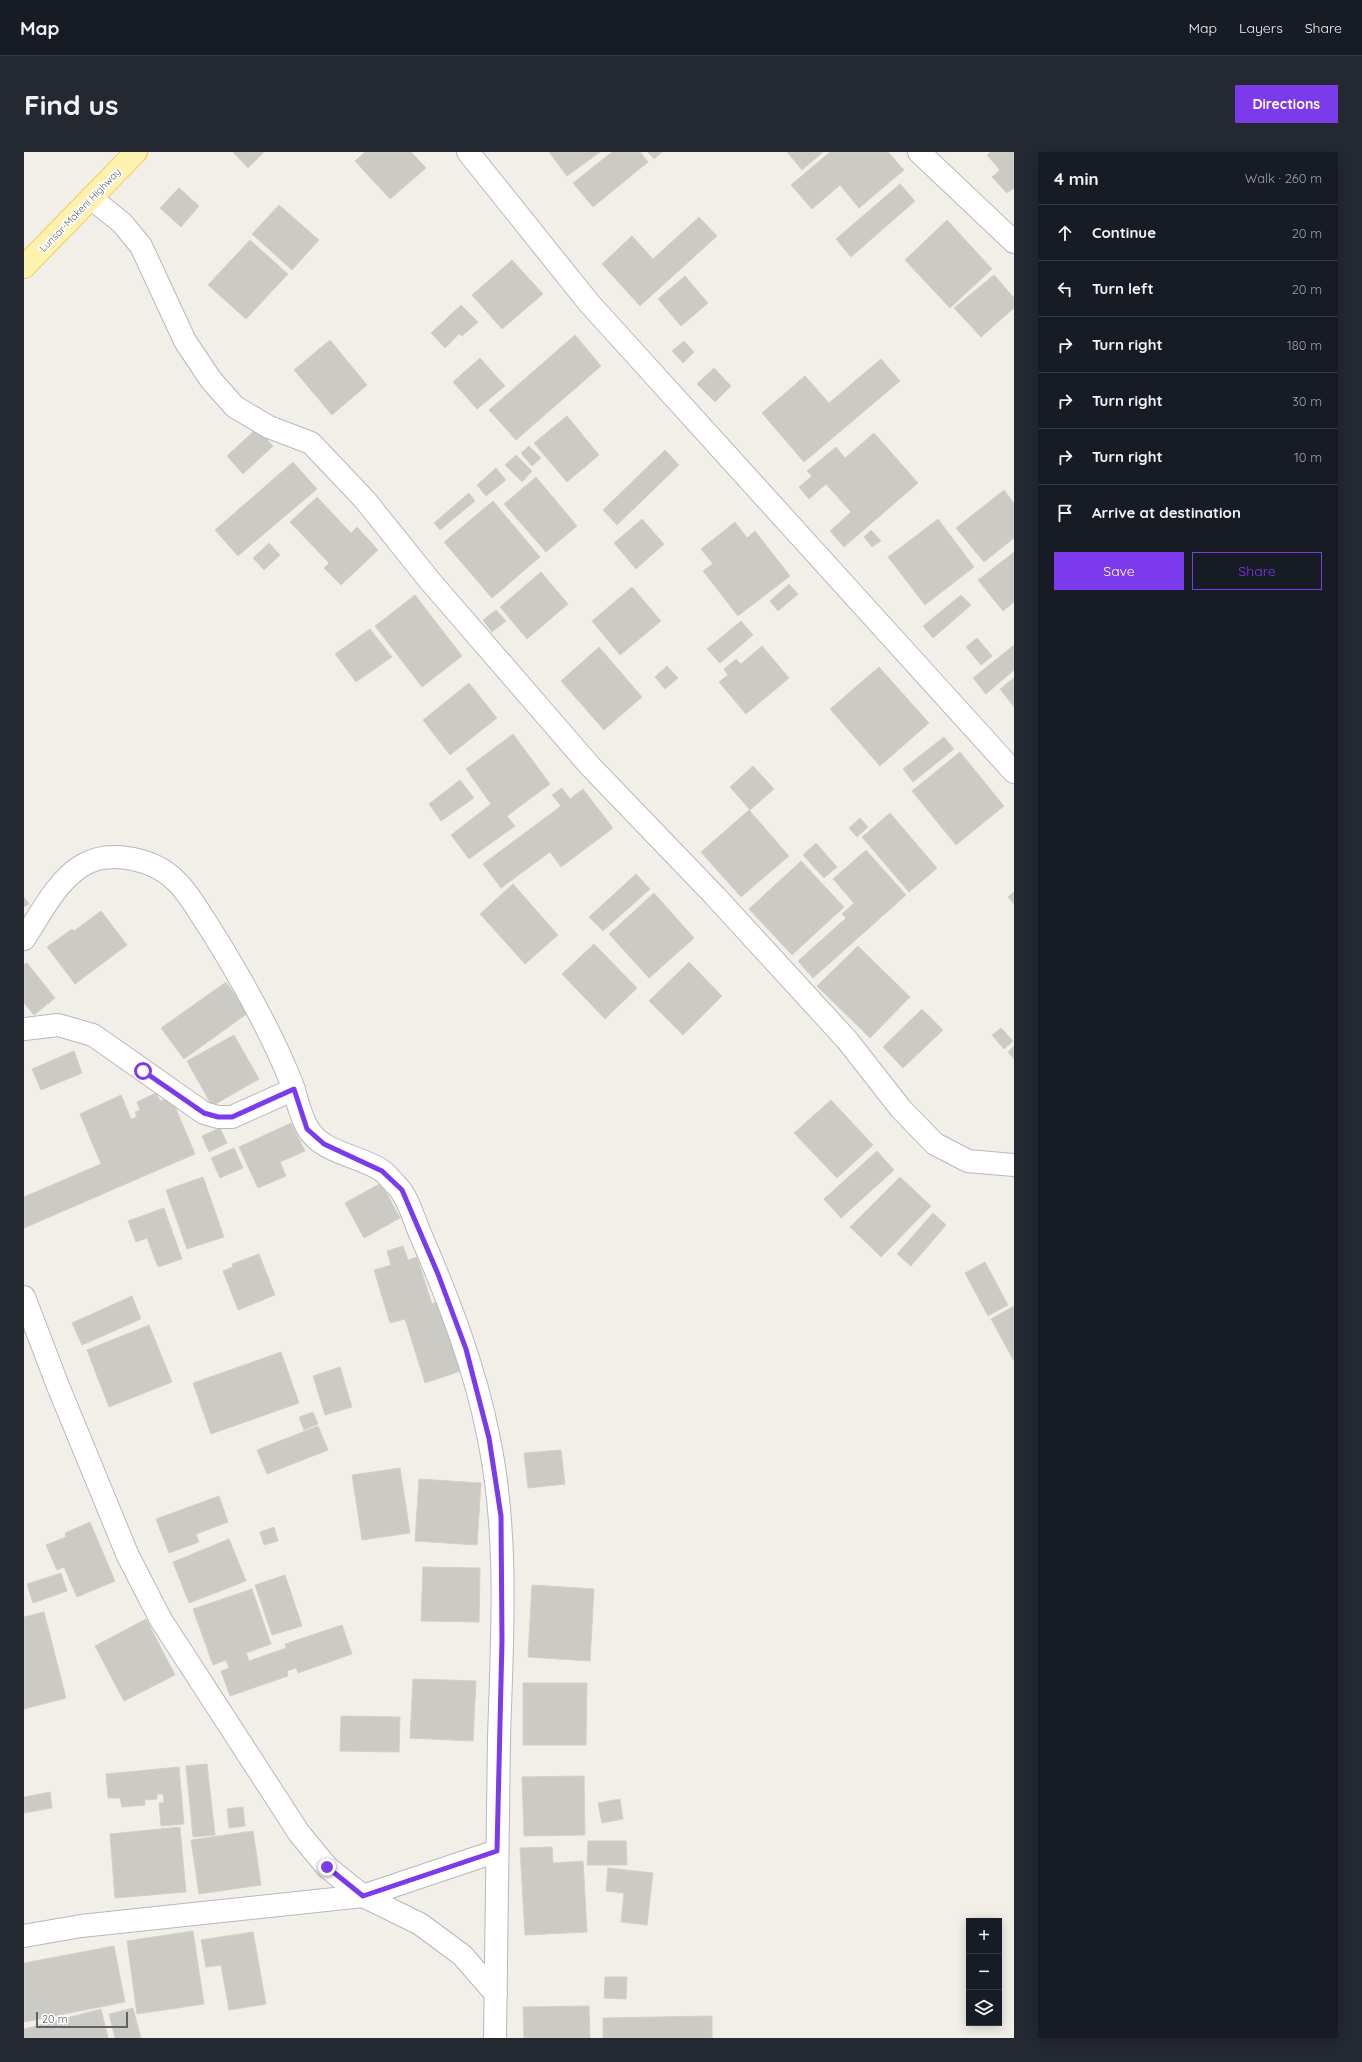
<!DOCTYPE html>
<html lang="en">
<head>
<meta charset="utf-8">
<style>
  body { margin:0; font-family:Quicksand,sans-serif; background:#242831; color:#f1f3f6 }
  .controls { position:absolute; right:12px; bottom:12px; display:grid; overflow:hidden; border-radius:0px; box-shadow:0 2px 10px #0003 }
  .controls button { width:36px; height:36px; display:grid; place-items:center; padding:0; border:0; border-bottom:1px solid #363941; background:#171b24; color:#f1f3f6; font:20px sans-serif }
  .scale { position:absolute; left:12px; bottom:10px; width:92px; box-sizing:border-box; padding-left:4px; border:2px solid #5f6368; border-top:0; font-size:11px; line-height:14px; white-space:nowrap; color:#5f6368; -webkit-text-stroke:3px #fff; paint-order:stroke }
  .stop { position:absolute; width:12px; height:12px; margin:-9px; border:3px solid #7c3aed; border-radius:50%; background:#fff }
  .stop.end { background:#7c3aed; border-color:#fff; box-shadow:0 1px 4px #0008 }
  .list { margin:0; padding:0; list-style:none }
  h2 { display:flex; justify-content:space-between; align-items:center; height:52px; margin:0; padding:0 16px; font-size:17px }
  h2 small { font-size:13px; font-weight:400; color:#9ea1a6 }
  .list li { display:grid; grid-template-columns:26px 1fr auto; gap:12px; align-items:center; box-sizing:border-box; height:56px; padding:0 16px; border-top:1px solid #363941 }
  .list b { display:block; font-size:15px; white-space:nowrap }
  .list em { font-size:13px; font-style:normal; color:#9ea1a6 }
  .actions { display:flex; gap:8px; padding:12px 16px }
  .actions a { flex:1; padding:9px 0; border:1px solid #7c3aed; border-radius:0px; text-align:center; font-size:14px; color:#7c3aed }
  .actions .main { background:#7c3aed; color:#fff }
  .icon { flex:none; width:22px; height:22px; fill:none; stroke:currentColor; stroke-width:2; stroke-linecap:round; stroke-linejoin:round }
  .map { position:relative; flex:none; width:990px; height:1886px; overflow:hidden; border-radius:0px }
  header { display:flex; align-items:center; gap:24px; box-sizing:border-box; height:56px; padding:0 20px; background:#171b24; border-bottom:1px solid #363941 }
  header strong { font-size:19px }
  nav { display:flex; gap:22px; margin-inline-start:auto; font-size:14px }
  .intro { display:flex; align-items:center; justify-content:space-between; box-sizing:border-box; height:96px; padding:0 24px }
  h1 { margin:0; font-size:28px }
  .button { padding:10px 18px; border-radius:0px; background:#7c3aed; color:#fff; font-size:14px; font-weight:700 }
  main { display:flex; gap:24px; padding:0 24px }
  aside { flex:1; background:#171b24; border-radius:0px; box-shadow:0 2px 10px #0003 }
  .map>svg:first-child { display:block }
  .building { fill:#cccac5; stroke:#d6d1c6 }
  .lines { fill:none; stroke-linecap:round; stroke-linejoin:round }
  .minor-casing { stroke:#b5b8bc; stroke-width:24 }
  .primary-casing { stroke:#f2c960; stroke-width:24 }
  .minor { stroke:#fff; stroke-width:22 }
  .primary { stroke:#fff2af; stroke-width:22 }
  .route { stroke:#7c3aed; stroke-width:5 }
  .labels { text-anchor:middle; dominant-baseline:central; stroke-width:3.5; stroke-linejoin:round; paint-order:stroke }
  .street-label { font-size:10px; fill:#5f6368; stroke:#fff }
</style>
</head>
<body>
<header>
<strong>Map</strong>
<nav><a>Map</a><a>Layers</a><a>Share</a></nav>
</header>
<div class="intro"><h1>Find us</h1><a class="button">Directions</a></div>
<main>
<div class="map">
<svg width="990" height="1886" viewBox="0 0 990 1886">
  <rect width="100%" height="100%" fill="#f1efe8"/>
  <!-- building -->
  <g class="building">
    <polygon points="209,0 240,0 224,16"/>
    <polygon points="341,0 387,0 402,16 366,47 331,9"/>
    <polygon points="525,0 576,0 543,24"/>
    <polygon points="588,0 616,0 624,10 569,55 549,31"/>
    <polygon points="624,0 638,0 630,7"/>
    <polygon points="763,0 799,0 778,18"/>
    <polygon points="806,0 864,0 880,18 835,56 816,33 788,57 767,33"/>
    <polygon points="967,0 990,0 990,36 983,41 968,25 976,18 963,3"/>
    <polygon points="876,32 891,49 827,105 812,87"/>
    <polygon points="155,36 175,54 157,75 136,56"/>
    <polygon points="255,53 295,88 268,118 228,82"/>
    <polygon points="675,65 693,84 616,154 578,112 608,84 629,107"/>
    <polygon points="923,68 968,117 926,156 881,108"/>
    <polygon points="226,88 264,122 222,167 184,133"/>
    <polygon points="488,108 519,142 478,177 448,143"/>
    <polygon points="970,123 990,146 990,156 957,185 930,156"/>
    <polygon points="661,124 684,151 657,174 634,147"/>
    <polygon points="437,153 454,170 438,184 435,182 421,196 407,181"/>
    <polygon points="551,183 577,214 492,288 465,258"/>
    <polygon points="306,188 343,233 308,263 270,218"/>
    <polygon points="660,189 670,200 659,211 648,199"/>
    <polygon points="456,206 481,234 453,257 429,230"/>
    <polygon points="857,207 876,229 780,310 738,261 781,224 805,251"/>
    <polygon points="690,216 707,234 691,250 673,232"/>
    <polygon points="543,264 575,303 543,330 510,291"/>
    <polygon points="233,276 249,294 219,322 203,304"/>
    <polygon points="850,281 894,331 820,395 806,379 827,360 802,332 785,347 775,335 788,324 783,319 812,295 821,306"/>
    <polygon points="505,294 517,306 508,314 497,301"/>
    <polygon points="641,298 655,313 593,373 579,358"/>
    <polygon points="492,303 508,319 498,330 481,313"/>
    <polygon points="269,310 293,337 214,404 191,378"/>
    <polygon points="472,316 482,328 462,344 453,333"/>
    <polygon points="512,325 553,374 522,400 480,352"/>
    <polygon points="980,338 990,351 990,386 960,410 932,376"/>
    <polygon points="445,341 451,349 416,378 410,371"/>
    <polygon points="293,345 327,381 333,375 354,398 317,433 300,416 305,411 266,370"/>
    <polygon points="469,349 516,405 468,446 420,390"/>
    <polygon points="618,367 640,392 612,417 590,391"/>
    <polygon points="914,367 950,415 901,453 864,405"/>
    <polygon points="711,370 723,386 731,379 766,424 714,464 679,419 689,412 677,397"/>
    <polygon points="847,378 857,389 848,395 840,385"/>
    <polygon points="245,391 256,403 240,418 229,406"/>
    <polygon points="990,400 990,450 979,459 954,428"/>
    <polygon points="517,420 544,452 503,487 476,455"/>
    <polygon points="765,432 774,442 754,459 746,449"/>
    <polygon points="608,435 637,469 596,503 568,469"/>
    <polygon points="391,443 438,504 398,535 351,474"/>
    <polygon points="937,443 947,453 909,486 899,474"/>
    <polygon points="472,458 482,469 468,480 459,468"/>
    <polygon points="717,469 729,483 696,511 683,497"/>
    <polygon points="346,477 368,505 332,530 311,502"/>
    <polygon points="953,486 968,504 957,513 942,495"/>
    <polygon points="990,493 990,518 962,542 949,526"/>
    <polygon points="738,494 765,526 722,562 695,530 704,523 700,517 712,507 717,512"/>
    <polygon points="575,495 618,545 580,578 537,529"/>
    <polygon points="643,514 654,526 641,537 631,525"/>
    <polygon points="855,515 905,571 856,614 806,557"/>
    <polygon points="990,526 990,555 976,537"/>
    <polygon points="445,531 473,566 426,603 399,568"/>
    <polygon points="489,582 526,632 483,664 491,674 445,707 427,683 467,652 442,617"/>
    <polygon points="920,585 930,597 889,630 879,617"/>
    <polygon points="936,600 980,654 932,693 888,639"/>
    <polygon points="729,614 750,637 726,658 706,635"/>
    <polygon points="436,628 450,646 417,669 405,652"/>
    <polygon points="538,636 546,647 559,637 589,676 537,715 526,700 477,736 459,712 537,654 528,643"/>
    <polygon points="725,658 765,704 717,745 677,700"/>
    <polygon points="866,661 913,716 885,740 838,685"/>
    <polygon points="836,666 844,675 833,685 825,676"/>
    <polygon points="792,691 813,715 800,726 779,703"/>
    <polygon points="842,698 882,743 789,826 774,809 822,766 818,762 830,751 809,727"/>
    <polygon points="777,709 820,755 768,803 725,757"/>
    <polygon points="612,722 626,737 579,779 565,765"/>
    <polygon points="489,732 534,783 501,812 456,762"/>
    <polygon points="990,740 990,752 984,745"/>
    <polygon points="630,741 670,786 625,826 585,782"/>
    <polygon points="0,745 5,752 0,755"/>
    <polygon points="77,759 103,793 51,832 23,795 48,777 50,779"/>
    <polygon points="570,792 613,836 581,867 538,822"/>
    <polygon points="834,794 886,845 846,886 793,834"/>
    <polygon points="665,810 698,844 659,883 625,849"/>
    <polygon points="3,811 31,846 10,863 0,851 0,813"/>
    <polygon points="202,830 224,861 160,907 137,876"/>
    <polygon points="898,857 919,878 879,916 859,895"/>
    <polygon points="977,876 989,889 980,897 968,883"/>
    <polygon points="210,883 235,927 188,954 163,909"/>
    <polygon points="990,894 990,907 984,900"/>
    <polygon points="50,899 58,921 17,938 8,917"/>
    <polygon points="132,941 136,949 147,945 171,1002 0,1076 0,1045 77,1012 56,962 97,943 107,967 113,965 111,960 116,958 113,950"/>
    <polygon points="807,948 849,993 813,1026 770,981"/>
    <polygon points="267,971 281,999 256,1010 262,1024 234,1036 215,995"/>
    <polygon points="196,976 203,991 185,1000 178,984"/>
    <polygon points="210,996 219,1016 196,1026 187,1006"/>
    <polygon points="853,999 870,1018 817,1066 800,1047"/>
    <polygon points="179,1025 200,1085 163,1097 142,1038"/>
    <polygon points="876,1025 907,1054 857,1105 826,1075"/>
    <polygon points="357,1031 376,1066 340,1086 321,1051"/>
    <polygon points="140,1056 158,1107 134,1115 123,1086 112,1090 104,1069"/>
    <polygon points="909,1061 922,1073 887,1114 873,1102"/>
    <polygon points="379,1094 384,1108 393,1105 408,1152 418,1148 440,1218 401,1231 381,1167 366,1171 350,1118 367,1113 363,1099"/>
    <polygon points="235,1102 251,1143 214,1158 199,1119 209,1115 208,1112"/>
    <polygon points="961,1110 984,1153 964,1164 941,1121"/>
    <polygon points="108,1144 117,1167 58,1193 48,1171"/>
    <polygon points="990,1154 990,1209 967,1167"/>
    <polygon points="125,1173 148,1230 85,1255 63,1198"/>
    <polygon points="257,1200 275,1251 187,1282 169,1231"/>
    <polygon points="316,1215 328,1255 301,1263 289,1224"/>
    <polygon points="289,1260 294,1272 280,1278 275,1265"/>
    <polygon points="294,1274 304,1298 243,1322 233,1298"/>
    <polygon points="537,1298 541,1332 504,1336 500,1301"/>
    <polygon points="376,1316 386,1381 338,1388 328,1323"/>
    <polygon points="395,1327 457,1331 453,1393 391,1389"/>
    <polygon points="195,1344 204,1370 172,1382 175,1390 145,1401 132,1367"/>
    <polygon points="66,1370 91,1429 53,1445 40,1415 33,1418 22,1393 42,1385 41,1381"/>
    <polygon points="250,1375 254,1389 240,1393 236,1380"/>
    <polygon points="205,1387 222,1429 165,1451 149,1410"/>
    <polygon points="399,1415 456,1416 455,1470 397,1469"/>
    <polygon points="37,1421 43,1439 9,1451 3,1432"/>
    <polygon points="261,1423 278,1474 248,1483 231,1433"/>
    <polygon points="508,1433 570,1437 566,1509 504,1505"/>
    <polygon points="228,1437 247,1492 222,1501 225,1509 262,1496 261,1492 318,1473 328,1502 274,1521 272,1516 263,1519 264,1524 206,1544 197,1519 205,1516 202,1508 189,1513 169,1457"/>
    <polygon points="20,1460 42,1546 0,1557 0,1465"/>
    <polygon points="122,1467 151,1523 100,1549 71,1494"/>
    <polygon points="389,1527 452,1529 449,1589 386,1586"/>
    <polygon points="499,1531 563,1531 562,1593 499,1593"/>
    <polygon points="317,1564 376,1565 375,1600 316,1599"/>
    <polygon points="183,1612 191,1683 169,1685 162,1614"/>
    <polygon points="155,1615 160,1672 137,1674 135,1651 140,1651 139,1642 133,1642 133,1647 121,1648 121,1653 98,1655 96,1646 84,1646 82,1622"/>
    <polygon points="560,1624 561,1683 500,1684 498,1625"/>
    <polygon points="26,1640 28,1656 0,1661 0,1645"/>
    <polygon points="596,1647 599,1667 578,1671 574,1651"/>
    <polygon points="219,1655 221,1674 205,1676 203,1657"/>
    <polygon points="156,1675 162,1740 91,1746 86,1682"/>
    <polygon points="229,1679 237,1733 175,1742 167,1688"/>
    <polygon points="564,1689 602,1689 603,1713 563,1713"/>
    <polygon points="528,1695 529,1711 559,1709 563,1780 501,1783 496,1696"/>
    <polygon points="584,1716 629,1721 623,1773 597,1770 600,1741 582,1739"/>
    <polygon points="169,1779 180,1852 113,1862 103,1789"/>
    <polygon points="229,1780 242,1852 205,1858 197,1813 182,1815 177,1788"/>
    <polygon points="90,1794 101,1850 0,1870 0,1811"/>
    <polygon points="581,1825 603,1825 602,1847 580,1846"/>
    <polygon points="565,1854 566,1886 500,1886 499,1855"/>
    <polygon points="109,1856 117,1886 91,1886 85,1862"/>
    <polygon points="77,1857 84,1886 0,1886 0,1877"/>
    <polygon points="688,1864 688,1886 579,1886 579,1866"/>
  </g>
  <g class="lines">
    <!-- minor casing -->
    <g class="minor-casing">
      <g id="minor">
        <polyline points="444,0 565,151 990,620"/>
        <polyline points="895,0 990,90"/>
        <polyline points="67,46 98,71 117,94 161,189 187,228 211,255 245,275 287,291 341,348 406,429 566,614 691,744 823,888 877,957 911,992 944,1009 990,1013"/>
        <path d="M 0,787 C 16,763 33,728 59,713 C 87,697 131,707 153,730 C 167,744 176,762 187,778 C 217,826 244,874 266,927 C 272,942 275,961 283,975 C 297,1001 334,1003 357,1018 C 363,1022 368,1029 373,1034 C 384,1045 389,1065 395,1079 C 424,1146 451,1215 465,1287 C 485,1385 478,1487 475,1586 C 473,1686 473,1786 471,1886"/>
        <polyline points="0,877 34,873 69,883 180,961 194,965 208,965 270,937"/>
        <polyline points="0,1145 34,1234 104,1404 137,1468 275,1681 303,1715 339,1744 473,1699"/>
        <polyline points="0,1784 57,1774 339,1744 396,1772 438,1803 472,1842"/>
      </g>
    </g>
    <!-- primary casing -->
    <g class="primary-casing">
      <polyline id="primary" points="0,115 112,0"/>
    </g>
    <!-- minor -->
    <use href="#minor" class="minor"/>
    <!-- primary -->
    <use href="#primary" class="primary"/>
  </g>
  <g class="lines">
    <!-- route -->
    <polyline class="route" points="119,919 180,961 194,965 208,965 270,937 283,977 300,992 358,1019 378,1038 414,1122 442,1197 465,1286 477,1364 478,1488 473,1699 339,1744 303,1715"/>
  </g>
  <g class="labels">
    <!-- street labels -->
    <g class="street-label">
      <text transform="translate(56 58) rotate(-46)">Lunsar-Makeni Highway</text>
    </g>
  </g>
</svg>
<div class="controls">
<button>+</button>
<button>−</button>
<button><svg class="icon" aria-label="layers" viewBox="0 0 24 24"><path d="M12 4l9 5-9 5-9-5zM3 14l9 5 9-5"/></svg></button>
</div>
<div class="scale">20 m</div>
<div class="stop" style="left:119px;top:919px"></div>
<div class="stop end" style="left:303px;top:1715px"></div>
</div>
<aside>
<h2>4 min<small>Walk · 260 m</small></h2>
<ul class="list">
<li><svg class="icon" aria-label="ahead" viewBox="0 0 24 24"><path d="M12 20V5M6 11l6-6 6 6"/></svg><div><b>Continue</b></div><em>20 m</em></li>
<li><svg class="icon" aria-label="left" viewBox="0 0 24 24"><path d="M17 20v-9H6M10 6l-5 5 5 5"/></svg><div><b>Turn left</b></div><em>20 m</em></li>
<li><svg class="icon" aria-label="right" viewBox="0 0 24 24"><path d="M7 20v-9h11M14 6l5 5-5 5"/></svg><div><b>Turn right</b></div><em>180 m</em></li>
<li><svg class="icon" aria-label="right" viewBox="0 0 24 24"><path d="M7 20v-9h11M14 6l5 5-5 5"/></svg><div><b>Turn right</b></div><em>30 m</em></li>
<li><svg class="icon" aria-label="right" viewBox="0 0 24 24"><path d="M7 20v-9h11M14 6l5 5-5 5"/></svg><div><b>Turn right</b></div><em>10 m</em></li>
<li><svg class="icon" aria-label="arrive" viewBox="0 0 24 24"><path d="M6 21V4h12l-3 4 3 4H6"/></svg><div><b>Arrive at destination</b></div></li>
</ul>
<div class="actions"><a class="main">Save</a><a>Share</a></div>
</aside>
</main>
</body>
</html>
